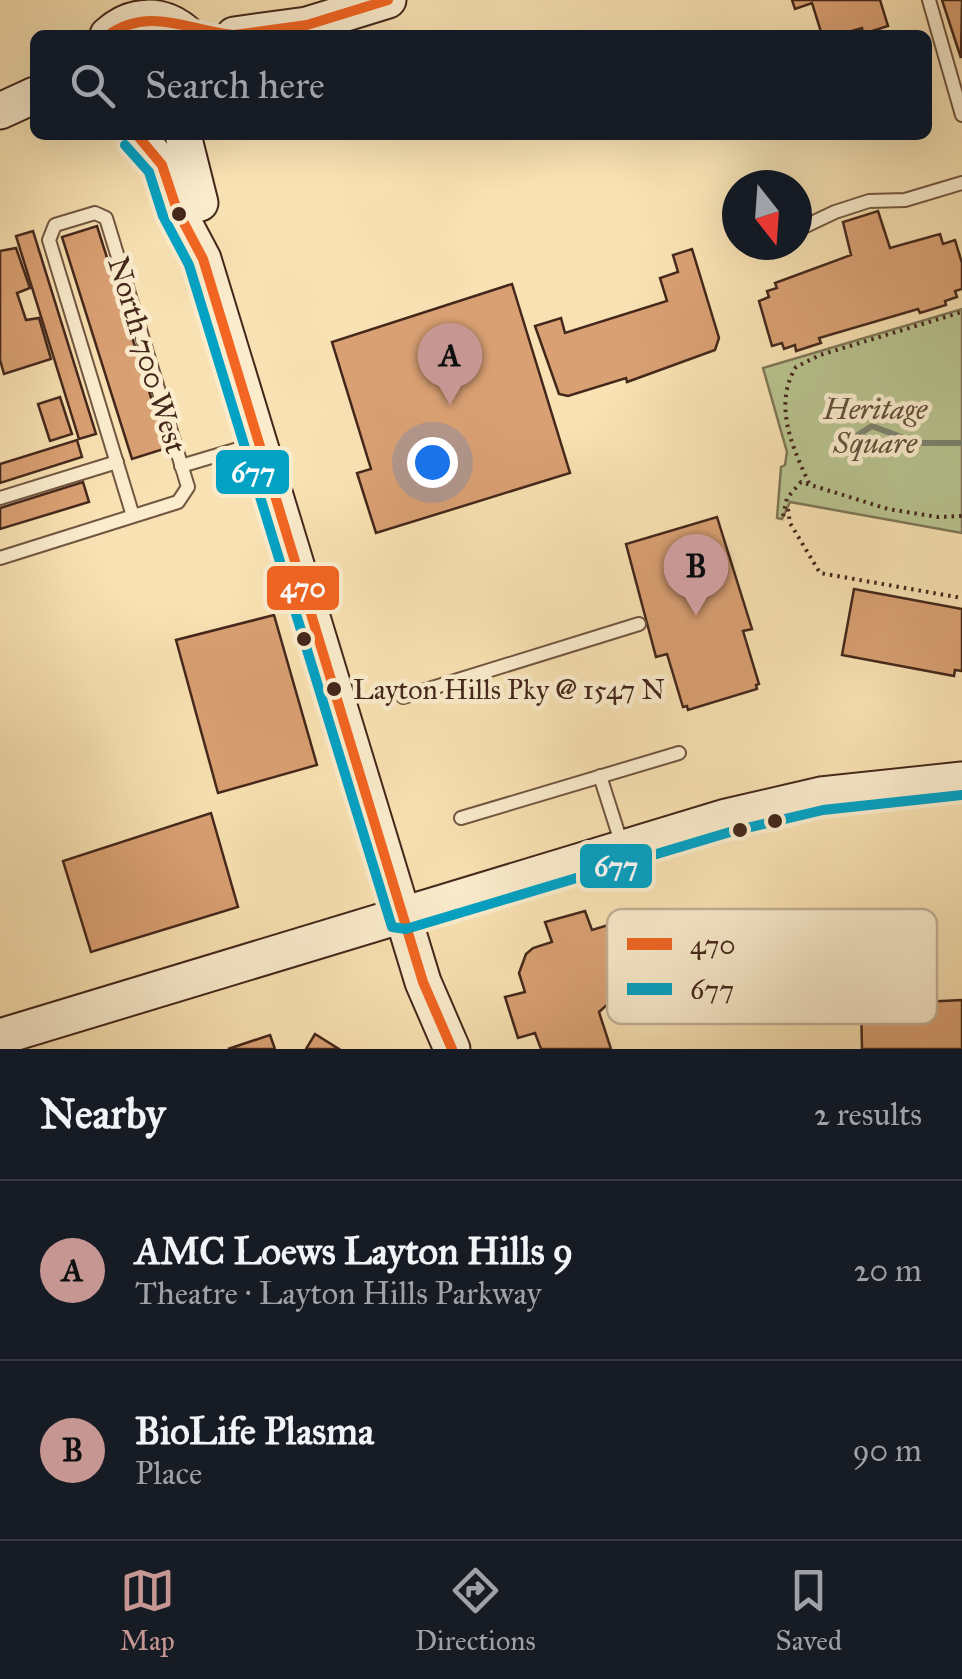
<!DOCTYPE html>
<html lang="en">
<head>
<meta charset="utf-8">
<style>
  body { margin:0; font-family:"IM FELL Great Primer",serif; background:#20242c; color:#f1f3f6 }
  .compass { position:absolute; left:722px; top:170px; width:90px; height:90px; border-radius:50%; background:#171b24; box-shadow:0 10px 40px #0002; rotate:163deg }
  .you { position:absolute; left:432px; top:462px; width:35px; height:35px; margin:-25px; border:8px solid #fff; border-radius:50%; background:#1a73e8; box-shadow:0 0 0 15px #1a73e833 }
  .badge { display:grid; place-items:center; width:65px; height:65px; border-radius:50%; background:#c59692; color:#111; font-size:32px; font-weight:700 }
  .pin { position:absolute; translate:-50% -82px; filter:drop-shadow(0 2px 5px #0008) }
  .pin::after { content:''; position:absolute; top:52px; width:35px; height:30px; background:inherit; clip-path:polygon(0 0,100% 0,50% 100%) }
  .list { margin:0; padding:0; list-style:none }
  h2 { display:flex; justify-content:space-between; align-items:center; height:130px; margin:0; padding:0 40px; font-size:42px }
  h2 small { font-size:32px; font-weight:400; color:#9ea1a6 }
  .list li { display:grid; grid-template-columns:65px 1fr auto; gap:30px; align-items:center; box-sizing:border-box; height:180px; padding:0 40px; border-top:2px solid #363941 }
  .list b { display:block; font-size:38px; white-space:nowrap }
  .list p { margin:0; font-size:32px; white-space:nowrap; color:#9ea1a6 }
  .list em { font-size:32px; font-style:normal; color:#9ea1a6 }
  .icon { flex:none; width:55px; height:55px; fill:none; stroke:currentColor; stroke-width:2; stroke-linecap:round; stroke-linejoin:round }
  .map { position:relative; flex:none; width:962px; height:1049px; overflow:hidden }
  .search { position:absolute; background:#171b24; box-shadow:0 10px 40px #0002; left:30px; right:30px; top:30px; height:110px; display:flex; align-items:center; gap:25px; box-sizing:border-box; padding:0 35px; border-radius:15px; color:#9ea1a6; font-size:38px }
  .sheet { height:490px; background:#171b24 }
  nav { display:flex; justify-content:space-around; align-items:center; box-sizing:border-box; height:140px; border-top:2px solid #363941; background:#171b24; font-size:28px; color:#9ea1a6 }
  nav a { display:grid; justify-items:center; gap:5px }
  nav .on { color:#c59692 }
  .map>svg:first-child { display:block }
  .green { fill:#b8c490; stroke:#7e7656; stroke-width:2.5 }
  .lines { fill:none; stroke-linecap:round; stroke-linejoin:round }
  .stream { stroke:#7b826f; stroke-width:6 }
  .building { fill:#d9a073; stroke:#44271b; stroke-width:2.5 }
  .lane-casing { stroke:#715641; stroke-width:16 }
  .secondary-casing { stroke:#44271b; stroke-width:39 }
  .path { stroke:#44271b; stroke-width:4; stroke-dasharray:2.5 5; stroke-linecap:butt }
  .lane { stroke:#faeccd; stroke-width:12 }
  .secondary { stroke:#faeccd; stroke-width:35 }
  .bus-1-casing { stroke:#faeccd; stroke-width:18 }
  .bus-2-casing { stroke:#faeccd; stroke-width:18 }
  .bus-1 { stroke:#f26522; stroke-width:10 }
  .bus-2 { stroke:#03a2c5; stroke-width:10 }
  .bus-dot { fill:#44271b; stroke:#faeccd; stroke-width:4 }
  .labels { text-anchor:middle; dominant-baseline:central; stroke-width:9; stroke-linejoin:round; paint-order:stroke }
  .bus-label { font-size:28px; fill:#44271b; stroke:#faeccd; text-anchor:start }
  .street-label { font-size:30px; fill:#44271b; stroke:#faeccd }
  .park-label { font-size:30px; font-style:italic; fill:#614e38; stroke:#faeccd }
  .key { fill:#faeccd; stroke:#c3b198; stroke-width:2.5 }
  .key-label { font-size:28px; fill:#44271b }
  .line-badge { stroke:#faeccd; stroke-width:4 }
  .badge-label { font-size:28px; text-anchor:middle; font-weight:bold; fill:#fff }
</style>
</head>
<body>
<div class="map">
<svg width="962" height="1049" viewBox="0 0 962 1049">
  <rect width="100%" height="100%" fill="#f8e1b2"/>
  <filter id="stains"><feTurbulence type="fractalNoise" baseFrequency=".002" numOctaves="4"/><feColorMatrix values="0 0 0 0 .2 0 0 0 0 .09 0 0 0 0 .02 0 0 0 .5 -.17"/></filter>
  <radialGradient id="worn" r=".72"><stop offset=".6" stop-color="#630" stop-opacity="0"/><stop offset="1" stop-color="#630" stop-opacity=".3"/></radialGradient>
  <!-- green -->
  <polygon class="green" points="962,309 962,533 790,502 782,519 777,518 781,467 785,465 787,452 763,368"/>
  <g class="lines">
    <!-- stream -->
    <polyline class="stream" points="833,446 847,442 872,426 917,443 962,443"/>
  </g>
  <!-- building -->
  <g class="building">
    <polygon points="792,0 880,0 888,26 863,34 862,28 838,35 822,35 812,3 795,9"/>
    <polygon points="942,0 962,0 961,58"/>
    <polygon points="878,211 890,248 940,234 943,244 955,240 962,263 962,289 955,291 957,297 945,301 946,305 920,313 918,309 819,338 821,343 796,351 795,345 784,349 782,343 772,346 759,301 769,297 767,291 777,288 775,283 851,255 843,222"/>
    <polygon points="97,226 167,448 132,459 62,237"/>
    <polygon points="33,231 96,434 79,439 16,236"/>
    <polygon points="16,248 30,288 17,293 26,320 39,318 51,359 4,374 0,360 0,251"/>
    <polygon points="692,249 719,338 715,350 627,382 626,378 568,396 559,394 535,326 561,318 565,333 667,301 660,278 678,272 673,255"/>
    <polygon points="512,284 570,473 376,533 357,473 371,469 332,342"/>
    <polygon points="60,397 72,434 50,441 38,404"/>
    <polygon points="77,440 82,457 0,483 0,464"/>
    <polygon points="83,482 89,502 0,529 0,508"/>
    <polygon points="717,517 752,629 743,631 759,684 756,685 757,689 688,710 687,706 683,707 667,654 656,657 626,544"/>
    <polygon points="854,589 962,609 962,671 955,670 954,676 842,655"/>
    <polygon points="274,615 317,765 218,793 176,640"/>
    <polygon points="211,813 238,907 91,952 63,861"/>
    <polygon points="585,911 592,930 651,912 670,973 611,990 609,1003 599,1012 611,1049 541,1049 535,1033 518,1038 505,997 525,992 519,973 526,954 533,948 552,942 545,922"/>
    <polygon points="962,1000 962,1049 862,1049 861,1005"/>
    <polygon points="315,1034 339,1049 306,1049"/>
    <polygon points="270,1035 275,1049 228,1049"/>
  </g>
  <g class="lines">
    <!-- lane casing -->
    <g class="lane-casing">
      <g id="lane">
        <polyline points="929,0 962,115"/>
        <polyline points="797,230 835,212 869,201 905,200 962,183"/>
        <polyline points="181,466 255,444"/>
        <polyline points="0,498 117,462"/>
        <polyline points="0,558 178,502 188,487 106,218 95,213 55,225 49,240 133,516"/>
        <polyline points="403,697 639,624"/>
        <polyline points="600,776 622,845"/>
        <polyline points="461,818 679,753"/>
      </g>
    </g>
    <!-- secondary casing -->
    <g class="secondary-casing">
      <g id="secondary">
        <path d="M 108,35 C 132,13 163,12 188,35"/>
        <polyline points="234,35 307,25 388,0"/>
        <polyline points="0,111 35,95"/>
        <polyline points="137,135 162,165 177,210 203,259 423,982 452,1049"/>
        <polyline points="183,135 200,203"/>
        <polyline points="0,1037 726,817 821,795 962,780"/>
      </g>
    </g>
    <!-- path -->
    <g class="path">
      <path d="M 809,483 C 792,447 773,404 796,367 L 820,355 L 962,312"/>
      <polyline points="788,509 790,523 820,573 962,598"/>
      <polyline points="783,516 787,498 801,482 888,509 938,517 962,516"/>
    </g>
    <!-- lane -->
    <use href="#lane" class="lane"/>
    <!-- secondary -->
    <use href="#secondary" class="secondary"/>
    <!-- bus-1 casing -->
    <g class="bus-1-casing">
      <g id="bus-1">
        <path d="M 108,35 C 150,6 187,30 233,35"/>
        <polyline points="234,35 307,25 388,0"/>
        <polyline points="137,135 162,165 177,210 203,259 423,982 452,1049"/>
      </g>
    </g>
    <!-- bus-2 casing -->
    <g class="bus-2-casing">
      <polyline id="bus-2" points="125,145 149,172 163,216 189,265 392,927 406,929 730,832 823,810 962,795"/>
    </g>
    <!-- bus-1 -->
    <use href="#bus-1" class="bus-1"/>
    <!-- bus-2 -->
    <use href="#bus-2" class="bus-2"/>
  </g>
  <!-- markers -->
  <g class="bus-dot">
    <circle cx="179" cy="214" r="9"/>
    <circle cx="304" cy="639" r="9"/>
    <circle cx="334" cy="689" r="9"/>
    <circle cx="775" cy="821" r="9"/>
    <circle cx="740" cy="830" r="9"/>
  </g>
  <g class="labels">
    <!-- bus labels -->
    <g class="bus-label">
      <text x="353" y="689">Layton Hills Pky @ 1547 N</text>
    </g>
    <!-- street labels -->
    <g class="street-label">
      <text transform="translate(147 355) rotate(73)">North 700 West</text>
    </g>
    <!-- park labels -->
    <g class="park-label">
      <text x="875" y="409">Heritage<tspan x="875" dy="34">Square</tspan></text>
    </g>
  </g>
  <!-- legend -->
  <rect x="607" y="909" width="330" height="115" rx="15" class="key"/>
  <rect x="627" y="938" width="45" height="12" fill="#f26522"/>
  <rect x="627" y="983" width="45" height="12" fill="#03a2c5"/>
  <g class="key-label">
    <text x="690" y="954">470</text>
    <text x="690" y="999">677</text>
  </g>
  <g class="line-badge">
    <rect x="214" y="448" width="77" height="48" rx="10" fill="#03a2c5"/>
    <rect x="265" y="564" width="76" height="48" rx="10" fill="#f26522"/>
    <rect x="578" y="842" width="76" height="48" rx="10" fill="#03a2c5"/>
  </g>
  <g class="badge-label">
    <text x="253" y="482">677</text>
    <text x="303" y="597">470</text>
    <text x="616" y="876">677</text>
  </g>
  <rect width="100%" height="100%" filter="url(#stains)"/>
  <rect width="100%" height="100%" fill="url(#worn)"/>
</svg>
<svg class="compass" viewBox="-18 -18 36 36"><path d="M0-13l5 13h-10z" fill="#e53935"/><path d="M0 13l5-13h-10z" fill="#9ea1a6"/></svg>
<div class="you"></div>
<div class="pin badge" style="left:450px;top:405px">A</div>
<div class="pin badge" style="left:696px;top:616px">B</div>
<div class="search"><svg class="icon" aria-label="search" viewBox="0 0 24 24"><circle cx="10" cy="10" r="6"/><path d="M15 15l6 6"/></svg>Search here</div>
</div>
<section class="sheet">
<h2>Nearby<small>2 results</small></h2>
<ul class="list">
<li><span class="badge">A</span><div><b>AMC Loews Layton Hills 9</b><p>Theatre · Layton Hills Parkway</p></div><em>20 m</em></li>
<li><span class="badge">B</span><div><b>BioLife Plasma</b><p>Place</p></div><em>90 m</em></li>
</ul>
</section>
<nav>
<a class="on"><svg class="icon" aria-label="map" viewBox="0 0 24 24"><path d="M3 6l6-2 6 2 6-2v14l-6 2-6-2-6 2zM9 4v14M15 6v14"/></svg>Map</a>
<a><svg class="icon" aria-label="directions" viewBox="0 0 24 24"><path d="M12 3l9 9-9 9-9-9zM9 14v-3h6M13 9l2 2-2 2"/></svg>Directions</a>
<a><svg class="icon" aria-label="saved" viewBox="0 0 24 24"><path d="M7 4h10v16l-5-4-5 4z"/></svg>Saved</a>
</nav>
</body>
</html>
